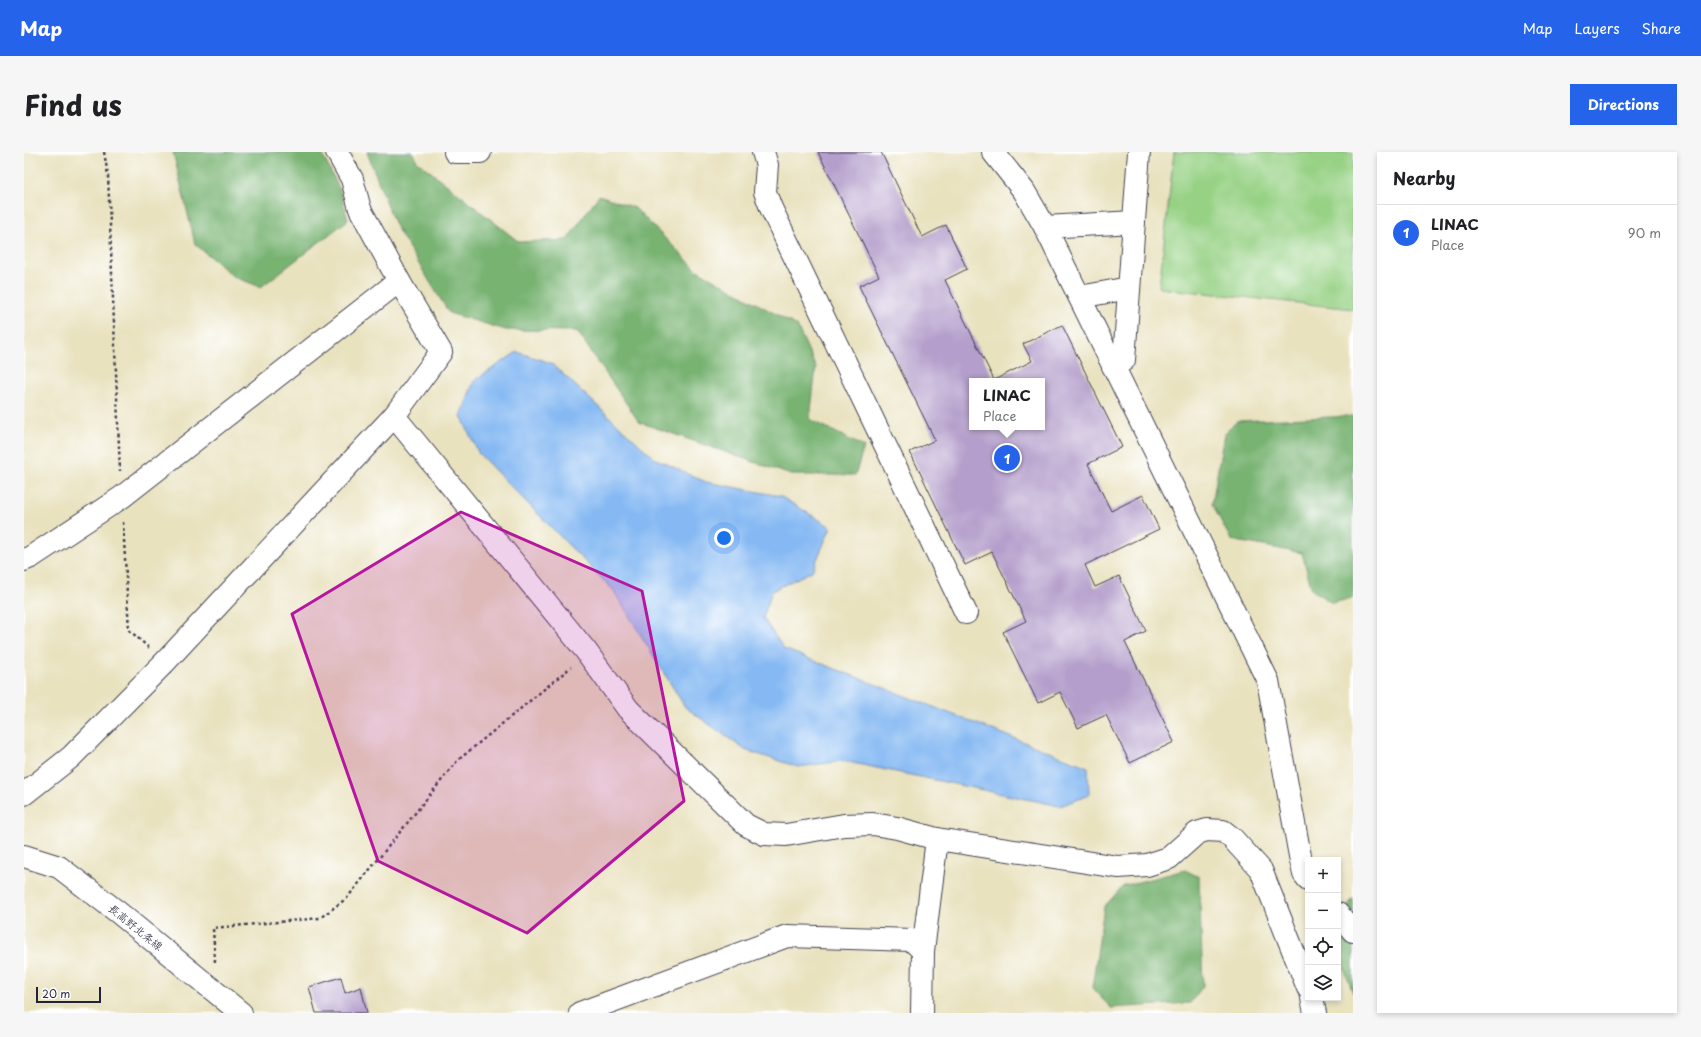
<!DOCTYPE html>
<html lang="en">
<head>
<meta charset="utf-8">
<style>
  body { margin:0; font-family:"Playpen Sans","Klee One",sans-serif; background:#f6f6f6; color:#202124 }
  .controls { position:absolute; right:12px; bottom:12px; display:grid; overflow:hidden; border-radius:0px; box-shadow:0 2px 6px #0003 }
  .controls button { width:36px; height:36px; display:grid; place-items:center; padding:0; border:0; border-bottom:1px solid #e0e0e0; background:#fff; color:#202124; font:20px sans-serif }
  .scale { position:absolute; left:12px; bottom:10px; width:65px; box-sizing:border-box; padding-left:4px; border:2px solid #22223b; border-top:0; font-size:11px; line-height:14px; white-space:nowrap; color:#22223b; -webkit-text-stroke:3px #fff; paint-order:stroke }
  .you { position:absolute; left:700px; top:386px; width:14px; height:14px; margin:-10px; border:3px solid #fff; border-radius:50%; background:#1a73e8; box-shadow:0 0 0 6px #1a73e833 }
  .badge { display:grid; place-items:center; width:26px; height:26px; border-radius:50%; background:#2563eb; color:#fff; font-size:13px; font-weight:700 }
  .pin { position:absolute; translate:-50% -50%; border:2px solid #fff; box-shadow:0 1px 4px #0006 }
  .popup { position:absolute; left:945px; top:226px; width:76px; height:52px; box-sizing:border-box; display:grid; place-content:center; border-radius:0px; background:#fff; filter:drop-shadow(0 1px 3px #0005); font-size:13px; white-space:nowrap; color:#757577 }
  .popup b { font-size:15px; color:#202124 }
  .popup::after { content:''; position:absolute; left:50%; top:100%; margin-left:-8px; border:8px solid transparent; border-top-color:#fff }
  .list { margin:0; padding:0; list-style:none }
  h2 { display:flex; justify-content:space-between; align-items:center; height:52px; margin:0; padding:0 16px; font-size:17px }
  h2 small { font-size:13px; font-weight:400; color:#757577 }
  .list li { display:grid; grid-template-columns:26px 1fr auto; gap:12px; align-items:center; box-sizing:border-box; height:56px; padding:0 16px; border-top:1px solid #e0e0e0 }
  .list b { display:block; font-size:15px; white-space:nowrap }
  .list p { margin:0; font-size:13px; white-space:nowrap; color:#757577 }
  .list em { font-size:13px; font-style:normal; color:#757577 }
  .icon { flex:none; width:22px; height:22px; fill:none; stroke:currentColor; stroke-width:2; stroke-linecap:round; stroke-linejoin:round }
  .map { position:relative; flex:none; width:1329px; height:861px; overflow:hidden; border-radius:0px }
  header { display:flex; align-items:center; gap:24px; box-sizing:border-box; height:56px; padding:0 20px; background:#2563eb; color:#fff }
  header strong { font-size:19px }
  nav { display:flex; gap:22px; margin-inline-start:auto; font-size:14px }
  .intro { display:flex; align-items:center; justify-content:space-between; box-sizing:border-box; height:96px; padding:0 24px }
  h1 { margin:0; font-size:28px }
  .button { padding:10px 18px; border-radius:0px; background:#2563eb; color:#fff; font-size:14px; font-weight:700 }
  main { display:flex; gap:24px; padding:0 24px }
  aside { flex:1; background:#fff; border-radius:0px; box-shadow:0 2px 6px #0003 }
  .map>svg:first-child { display:block }
  .green { fill:#96d184; stroke:#5c7a60 }
  .forest { fill:#78b372; stroke:#4d6a56 }
  .water { fill:#86b9f3; stroke:#546e97 }
  .building { fill:#b49ecb; fill-rule:evenodd }
  .lines { fill:none; stroke-linecap:round; stroke-linejoin:round }
  .minor-casing { stroke:#403f4f; stroke-width:24 }
  .major-casing { stroke:#403f4f; stroke-width:24 }
  .path { stroke:#403f4f; stroke-width:2.5; stroke-dasharray:3 3; stroke-linecap:butt }
  .minor { stroke:#fff; stroke-width:22 }
  .major { stroke:#fff; stroke-width:22 }
  .marked { fill:#b5179e; fill-opacity:0.2; stroke:#b5179e; stroke-width:3; stroke-linejoin:round }
  .labels { text-anchor:middle; dominant-baseline:central; stroke-width:3.5; stroke-linejoin:round; paint-order:stroke }
  .street-label { font-size:11px; fill:#22223b; stroke:#fff }
</style>
</head>
<body>
<header>
<strong>Map</strong>
<nav><a>Map</a><a>Layers</a><a>Share</a></nav>
</header>
<div class="intro"><h1>Find us</h1><a class="button">Directions</a></div>
<main>
<div class="map">
<svg width="1329" height="861" viewBox="0 0 1329 861">
  <rect width="100%" height="100%" fill="#fff"/>
  <filter id="ink" filterUnits="userSpaceOnUse"><feTurbulence type="fractalNoise" baseFrequency=".025" numOctaves="2"/><feDisplacementMap in="SourceGraphic" scale="8" xChannelSelector="R" yChannelSelector="G"/><feConvolveMatrix kernelMatrix="1 2 1 2 8 2 1 2 1" color-interpolation-filters="sRGB"/></filter>
  <filter id="wash" filterUnits="userSpaceOnUse"><feTurbulence type="fractalNoise" baseFrequency=".012" numOctaves="4" result="noise"/><feDisplacementMap in="SourceGraphic" scale="16" xChannelSelector="R" yChannelSelector="G"/><feGaussianBlur stdDeviation="0.9" result="paint"/><feColorMatrix in="noise" values="0 0 0 0 0 0 0 0 0 0 0 0 0 0 0 0 0 1.4 0 .05"/><feComposite in="paint" operator="in"/></filter>
  <g filter="url(#wash)">
    <rect width="100%" height="100%" fill="#e9e2bf"/>
    <!-- green -->
    <polygon class="green" points="1150,0 1329,0 1329,157 1135,136"/>
    <!-- forest -->
    <g class="forest">
      <polygon points="149,0 297,0 316,38 324,68 237,135 210,125 171,92"/>
      <polygon points="343,0 388,0 393,9 495,90 543,88 575,43 611,56 673,118 773,174 792,215 786,267 840,295 831,323 767,323 615,270 553,179 482,178 425,161 371,73"/>
      <polygon points="1329,264 1329,446 1308,451 1288,438 1278,401 1207,388 1188,352 1200,282 1213,269"/>
      <polygon points="1161,718 1175,725 1179,834 1166,851 1087,856 1068,836 1080,755 1099,734"/>
      <polygon points="1329,746 1329,841 1314,801 1314,768"/>
    </g>
    <!-- water -->
    <polygon class="water" points="493,200 527,211 630,306 682,330 756,344 807,375 788,419 748,439 739,466 760,497 1064,615 1065,643 1036,654 819,609 774,615 721,598 661,555 589,438 455,302 437,264 450,229"/>
    <g id="blocks">
      <!-- building -->
      <g class="building">
        <path d="M 794,0 L 857,0 L 898,85 L 922,73 L 943,117 L 921,128 L 970,228 L 1008,209 L 999,192 L 1038,173 L 1098,295 L 1064,312 L 1087,359 L 1119,343 L 1135,377 L 1061,413 L 1071,435 L 1095,424 L 1122,479 L 1101,490 L 1150,590 L 1106,611 L 1082,563 L 1054,576 L 1036,540 L 1014,551 L 979,480 L 1002,469 L 968,400 L 941,413 L 886,300 L 911,288 L 835,134 L 855,124 ZM 948,229 L 1018,229 L 1018,275 L 948,275 Z"/>
        <polygon points="317,825 321,841 337,835 343,861 292,861 285,835"/>
      </g>
    </g>
  </g>
  <g filter="url(#ink)">
    <use href="#blocks" fill-opacity="0" stroke="#403f4f" stroke-width="1"/>
    <g class="lines">
      <!-- minor casing -->
      <g class="minor-casing">
        <g id="minor">
          <polyline points="431,0 456,0"/>
          <polyline points="739,0 743,13 741,40 747,56 942,461"/>
          <polyline points="969,0 1000,39 1021,75 1244,529 1276,704 1280,722 1284,727"/>
          <polyline points="1021,75 1110,70"/>
          <polyline points="1056,145 1105,136"/>
          <polyline points="1089,214 1100,208 1115,0"/>
          <polyline points="370,264 562,499 604,557 722,673 740,682 762,683 820,673 849,672 873,676 913,687 1094,715 1123,713 1145,706 1173,681 1183,678 1199,679 1208,686 1237,718 1284,836"/>
          <polyline points="0,408 7,405 98,345 375,129"/>
          <polyline points="0,642 47,605 141,510 370,264 417,200 375,129 336,57 328,27 313,0"/>
          <polyline points="1314,762 1329,779"/>
          <polyline points="899,799 913,687"/>
          <polyline points="1288,846 1291,861"/>
          <polyline points="556,861 763,784 888,788 899,799 898,861"/>
        </g>
      </g>
      <!-- major casing -->
      <g class="major-casing">
        <polyline id="major" points="0,704 35,715 95,761 217,861"/>
      </g>
      <!-- path -->
      <g class="path">
        <polyline points="80,0 84,23 96,319"/>
        <polyline points="99,370 105,478 125,496"/>
        <polyline points="191,810 189,776 296,766 323,746 433,609 547,515"/>
      </g>
      <!-- minor -->
      <use href="#minor" class="minor"/>
      <!-- major -->
      <use href="#major" class="major"/>
    </g>
  </g>
  <!-- marked area -->
  <path class="marked" d="M 437,360 L 618,439 L 660,649 L 503,781 L 354,709 L 268,462 Z"/>
  <g class="labels">
    <!-- street labels -->
    <g class="street-label">
      <text transform="translate(112 775) rotate(39)">長高野北条線</text>
    </g>
  </g>
</svg>
<div class="controls">
<button>+</button>
<button>−</button>
<button><svg class="icon" aria-label="locate" viewBox="0 0 24 24"><circle cx="12" cy="12" r="6"/><path d="M12 2v4M12 18v4M2 12h4M18 12h4"/></svg></button>
<button><svg class="icon" aria-label="layers" viewBox="0 0 24 24"><path d="M12 4l9 5-9 5-9-5zM3 14l9 5 9-5"/></svg></button>
</div>
<div class="scale">20 m</div>
<div class="you"></div>
<div class="pin badge" style="left:983px;top:306px">1</div>
<div class="popup"><b>LINAC</b>Place</div>
</div>
<aside>
<h2>Nearby<small></small></h2>
<ul class="list">
<li><span class="badge">1</span><div><b>LINAC</b><p>Place</p></div><em>90 m</em></li>
</ul>
</aside>
</main>
</body>
</html>
